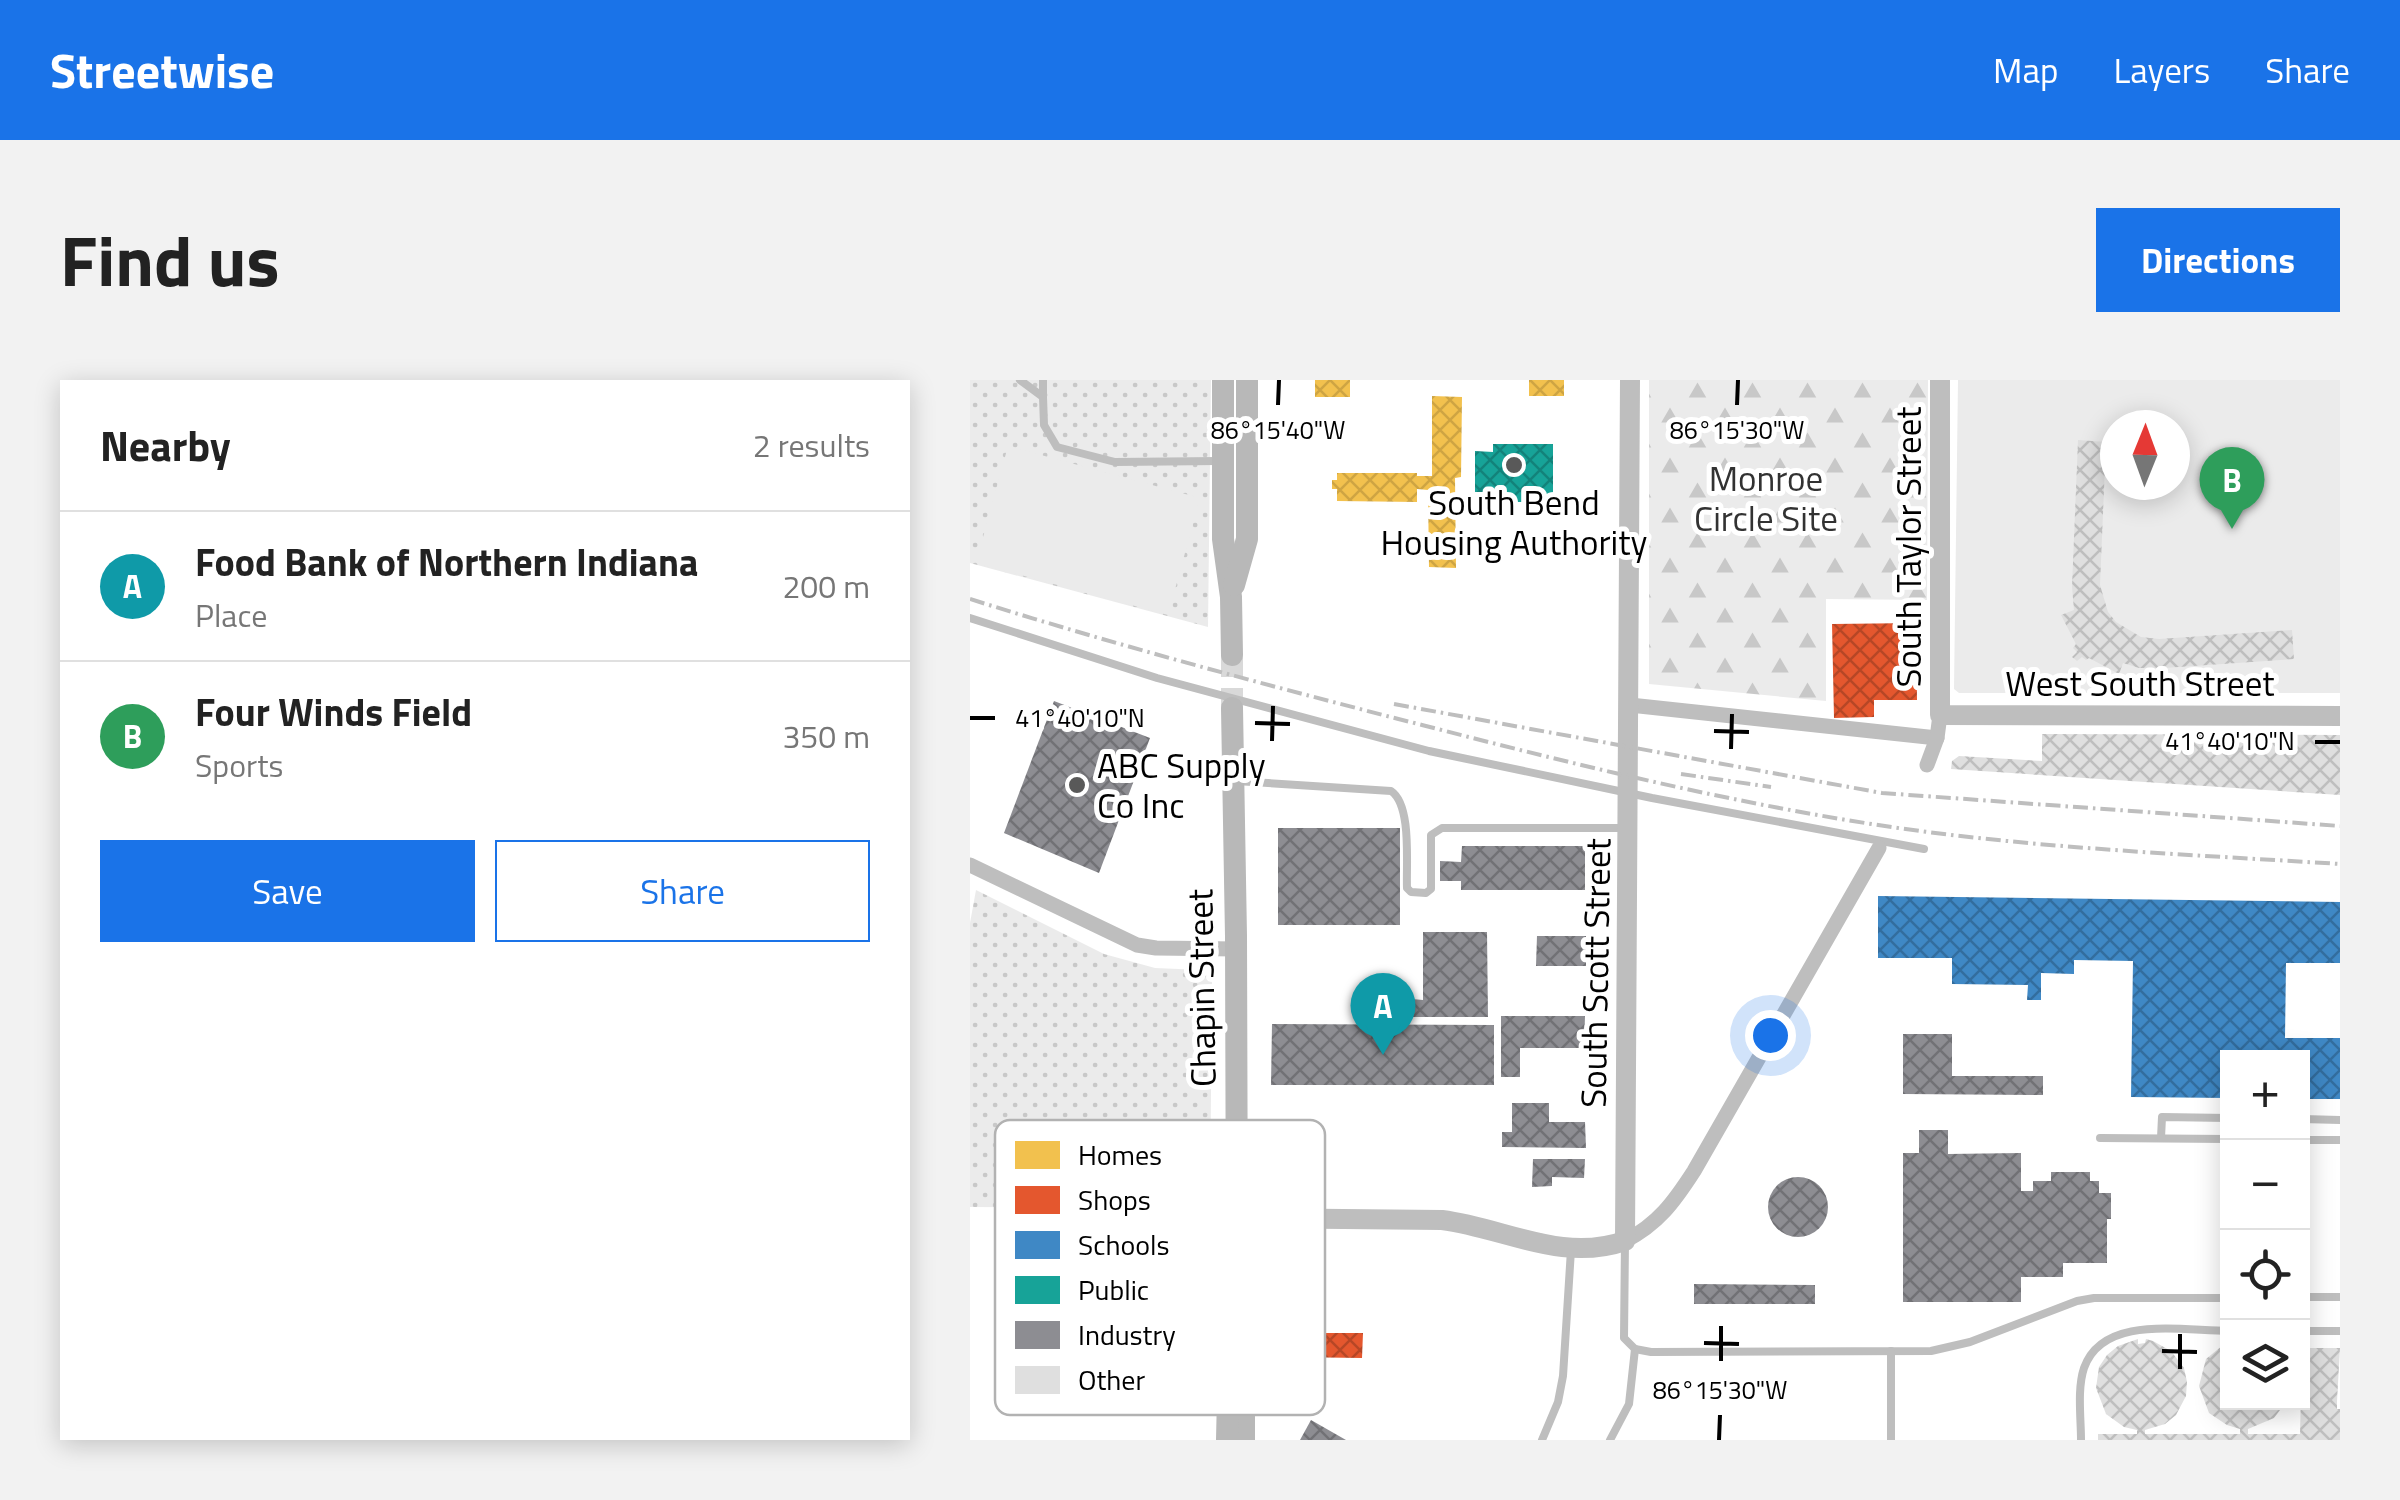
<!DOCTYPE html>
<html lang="en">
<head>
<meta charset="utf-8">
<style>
  body { margin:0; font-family:"Titillium Web",sans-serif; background:#f2f2f2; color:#222 }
  .controls { position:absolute; right:30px; bottom:30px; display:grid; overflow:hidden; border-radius:0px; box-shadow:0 5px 25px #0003 }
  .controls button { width:90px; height:90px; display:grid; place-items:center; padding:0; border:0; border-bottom:2px solid #e0e0e0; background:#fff; color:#222; font:50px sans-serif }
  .compass { position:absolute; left:1130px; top:30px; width:90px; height:90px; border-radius:50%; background:#fff; box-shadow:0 5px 25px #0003; rotate:1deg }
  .you { position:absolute; left:800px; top:655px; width:35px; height:35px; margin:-25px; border:8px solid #fff; border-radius:50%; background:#1a73e8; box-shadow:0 0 0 15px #1a73e833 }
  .badge { display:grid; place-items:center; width:65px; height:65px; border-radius:50%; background:#1a73e8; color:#fff; font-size:32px; font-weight:700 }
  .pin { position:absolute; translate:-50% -82px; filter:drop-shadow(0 2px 5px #0008) }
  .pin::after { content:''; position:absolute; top:52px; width:35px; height:30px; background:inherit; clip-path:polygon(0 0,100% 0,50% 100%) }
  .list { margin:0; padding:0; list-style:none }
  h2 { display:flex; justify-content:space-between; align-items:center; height:130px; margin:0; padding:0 40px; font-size:42px }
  h2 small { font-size:32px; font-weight:400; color:#767676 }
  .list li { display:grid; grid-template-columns:65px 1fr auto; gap:30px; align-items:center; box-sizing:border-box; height:150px; padding:0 40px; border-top:2px solid #e0e0e0 }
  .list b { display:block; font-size:38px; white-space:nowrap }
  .list p { margin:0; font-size:32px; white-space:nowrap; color:#767676 }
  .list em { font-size:32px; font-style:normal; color:#767676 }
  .actions { display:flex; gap:20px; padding:30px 40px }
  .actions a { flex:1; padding:22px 0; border:2px solid #1a73e8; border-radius:0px; text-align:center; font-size:35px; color:#1a73e8 }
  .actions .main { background:#1a73e8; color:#fff }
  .icon { flex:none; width:55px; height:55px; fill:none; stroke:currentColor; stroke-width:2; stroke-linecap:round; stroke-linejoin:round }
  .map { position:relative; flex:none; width:1370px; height:1060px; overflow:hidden; border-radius:0px }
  header { display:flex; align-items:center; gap:60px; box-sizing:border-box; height:140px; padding:0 50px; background:#1a73e8; color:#fff }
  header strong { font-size:48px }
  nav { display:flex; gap:55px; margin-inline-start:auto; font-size:35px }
  .intro { display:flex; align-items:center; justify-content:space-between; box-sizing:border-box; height:240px; padding:0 60px }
  h1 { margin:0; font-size:70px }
  .button { padding:25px 45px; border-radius:0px; background:#1a73e8; color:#fff; font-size:35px; font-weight:700 }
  main { display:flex; gap:60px; padding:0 60px }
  aside { flex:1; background:#fff; border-radius:0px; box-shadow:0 5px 25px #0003 }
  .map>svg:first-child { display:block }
  .grass { fill:url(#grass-dots) }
  .forest { fill:url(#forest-firs) }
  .garden { fill:#ebebeb; fill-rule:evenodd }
  .homes { fill:url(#homes-cross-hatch) }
  .shops { fill:url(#shops-cross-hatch) }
  .schools { fill:url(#schools-cross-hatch) }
  .public { fill:url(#public-cross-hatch) }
  .industry { fill:url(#industry-cross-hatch) }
  .building { fill:url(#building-cross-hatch) }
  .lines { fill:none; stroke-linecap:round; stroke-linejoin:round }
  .secondary-tunnel { stroke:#d9d9d9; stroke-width:22; stroke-dasharray:22 11; stroke-linecap:butt }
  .service { stroke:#bebebe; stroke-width:8 }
  .minor { stroke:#bebebe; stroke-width:15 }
  .tertiary { stroke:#bebebe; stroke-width:20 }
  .secondary { stroke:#b8b8b8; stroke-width:22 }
  .rail { stroke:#bebebe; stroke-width:4; stroke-dasharray:15 5 2.5 5; stroke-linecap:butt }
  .ticks { fill:none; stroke:#000; stroke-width:4 }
  .poi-dot { fill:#595959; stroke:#fff; stroke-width:4 }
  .labels { text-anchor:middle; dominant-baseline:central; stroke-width:10; stroke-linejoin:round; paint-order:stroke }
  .park-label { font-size:35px; fill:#323232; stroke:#fff }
  .poi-label { font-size:35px; fill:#000; stroke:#fff }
  .street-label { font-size:35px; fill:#000; stroke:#fff }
  .key { fill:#fff; stroke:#b2b2b2; stroke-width:2.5 }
  .key-label { font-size:28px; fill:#000 }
  .ticks-label { font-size:25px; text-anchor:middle; fill:#000; stroke:#fff; stroke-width:10; stroke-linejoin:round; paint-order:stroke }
</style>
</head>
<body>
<header>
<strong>Streetwise</strong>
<nav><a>Map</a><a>Layers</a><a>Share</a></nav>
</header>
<div class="intro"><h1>Find us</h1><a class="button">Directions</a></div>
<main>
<aside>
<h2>Nearby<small>2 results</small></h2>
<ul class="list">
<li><span class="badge" style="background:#0f9aa8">A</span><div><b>Food Bank of Northern Indiana</b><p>Place</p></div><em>200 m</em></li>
<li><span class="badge" style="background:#2e9e5b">B</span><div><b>Four Winds Field</b><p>Sports</p></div><em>350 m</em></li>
</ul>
<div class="actions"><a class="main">Save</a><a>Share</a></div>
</aside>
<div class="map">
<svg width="1370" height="1060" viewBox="0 0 1370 1060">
  <defs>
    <pattern id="grass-dots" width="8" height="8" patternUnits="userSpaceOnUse" patternTransform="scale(2.5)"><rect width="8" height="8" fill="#ebebeb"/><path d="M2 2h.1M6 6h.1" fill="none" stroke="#c8c8c8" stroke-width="1.8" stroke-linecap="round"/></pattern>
    <pattern id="forest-firs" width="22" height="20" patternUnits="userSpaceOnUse" patternTransform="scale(2.5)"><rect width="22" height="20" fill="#ebebeb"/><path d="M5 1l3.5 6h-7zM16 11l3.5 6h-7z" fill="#c8c8c8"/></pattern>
    <pattern id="homes-cross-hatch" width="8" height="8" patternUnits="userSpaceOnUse" patternTransform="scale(2.5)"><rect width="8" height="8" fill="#f2c14e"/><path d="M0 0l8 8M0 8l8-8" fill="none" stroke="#cea442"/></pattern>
    <pattern id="shops-cross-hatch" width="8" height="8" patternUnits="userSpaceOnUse" patternTransform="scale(2.5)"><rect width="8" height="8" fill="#e4572e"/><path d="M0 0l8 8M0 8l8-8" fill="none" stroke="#b64625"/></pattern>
    <pattern id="schools-cross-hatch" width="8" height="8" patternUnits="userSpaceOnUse" patternTransform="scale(2.5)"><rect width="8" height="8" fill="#3f88c5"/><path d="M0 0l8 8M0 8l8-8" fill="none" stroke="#326d9e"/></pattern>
    <pattern id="public-cross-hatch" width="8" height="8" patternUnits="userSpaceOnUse" patternTransform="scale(2.5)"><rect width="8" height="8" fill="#17a398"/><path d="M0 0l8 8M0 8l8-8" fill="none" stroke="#12827a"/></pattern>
    <pattern id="industry-cross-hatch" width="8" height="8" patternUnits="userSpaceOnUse" patternTransform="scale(2.5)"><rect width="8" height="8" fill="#8d8d92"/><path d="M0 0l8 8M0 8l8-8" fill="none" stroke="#717175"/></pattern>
    <pattern id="building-cross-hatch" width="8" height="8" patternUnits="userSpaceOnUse" patternTransform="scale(2.5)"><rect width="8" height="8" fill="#dfdfdf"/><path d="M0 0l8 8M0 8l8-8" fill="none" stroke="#bebebe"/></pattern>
  </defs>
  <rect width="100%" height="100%" fill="#fff"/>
  <!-- grass -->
  <g class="grass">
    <polygon points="0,0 241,0 238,247 0,183"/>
    <polygon points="6,510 134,574 185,588 232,590 242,599 240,828 0,827 0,543"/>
  </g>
  <!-- forest -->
  <polygon class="forest" points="679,0 958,0 957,220 856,219 856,321 679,304"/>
  <!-- garden -->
  <g class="garden">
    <path d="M 988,0 L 1370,0 L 1370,313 L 989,313 L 984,309 ZM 1145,45 L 1205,45 L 1205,105 L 1145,105 Z"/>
    <polygon points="38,66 230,118 198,235 6,183"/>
  </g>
  <!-- homes -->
  <g class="homes">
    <rect x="345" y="0" width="35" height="17"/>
    <rect x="559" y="0" width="35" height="16"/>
    <polygon points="462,16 492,17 491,97 485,98 486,188 459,187 458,110 447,109 447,122 367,121 367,109 362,109 362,100 367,100 367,93 447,93 447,96 462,96"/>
  </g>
  <!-- shops -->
  <g class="shops">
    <polygon points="946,243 947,320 904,320 904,337 864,338 862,244"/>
    <polygon points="323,945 349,945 349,953 393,953 392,978 319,977 320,953 323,953"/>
  </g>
  <!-- schools -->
  <polygon class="schools" points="908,516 1370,522 1370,583 1316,583 1315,658 1370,658 1370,719 1332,719 1332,678 1258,678 1258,718 1161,717 1163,581 1104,580 1104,594 1071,593 1071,620 1057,620 1058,605 982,604 982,578 908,578"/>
  <!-- public -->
  <polygon class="public" points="523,64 583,64 583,122 521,122 521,112 505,112 505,71 523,72"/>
  <!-- industry -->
  <g class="industry">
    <polygon points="84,321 180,358 129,493 34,453"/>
    <rect x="308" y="448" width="122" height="97"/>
    <polygon points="492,466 615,466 615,510 491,510 491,501 470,501 470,481 491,482"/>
    <polygon points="453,552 517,552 518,637 442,637 442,619 453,620"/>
    <polygon points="567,556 616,556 616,586 566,586"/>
    <polygon points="531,636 615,636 614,668 550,668 550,697 531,697"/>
    <polygon points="302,644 524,645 524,705 301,705"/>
    <polygon points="933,654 982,654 982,696 1073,696 1073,715 933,714"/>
    <polygon points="542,723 579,723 579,742 615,742 616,768 532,767 532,752 542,752"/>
    <polygon points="949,750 978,750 978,774 1051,773 1051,811 1063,811 1063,801 1081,801 1081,792 1120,792 1120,801 1129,801 1129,813 1141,813 1141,839 1137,839 1137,883 1093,883 1093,897 1051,897 1051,922 933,922 933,773 949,773"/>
    <polygon points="563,779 615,779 614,798 582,797 582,806 562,807"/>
    <circle cx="828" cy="827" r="30"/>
    <polygon points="724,904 845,905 845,924 724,924"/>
    <polygon points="341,1040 376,1060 330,1060"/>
  </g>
  <!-- building -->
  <g class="building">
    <polygon points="1108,60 1136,62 1130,205 1138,232 1146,242 1171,257 1189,259 1322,250 1324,279 1194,288 1169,288 1153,283 1149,294 1119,278 1116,280 1112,277 1107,281 1102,277 1107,272 1103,268 1106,264 1091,235 1104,230 1102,207"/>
    <polygon points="1072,354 1370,355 1370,415 981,389 982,381 989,376 1072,381"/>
    <polygon points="1168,959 1168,964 1175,963 1176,959 1183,961 1201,971 1214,988 1217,1002 1216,1016 1206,1035 1195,1044 1175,1050 1175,1054 1270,1054 1270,1049 1257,1045 1239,1033 1229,1006 1236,979 1258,961 1258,1022 1316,1022 1304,1038 1278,1049 1278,1054 1330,1054 1332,968 1370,968 1367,1021 1367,1029 1370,1029 1370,1060 1128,1060 1128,1054 1167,1054 1167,1050 1154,1047 1136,1034 1126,1008 1129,987 1137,975 1148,966"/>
  </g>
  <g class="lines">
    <!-- secondary-tunnel -->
    <polyline class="secondary-tunnel" points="262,275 262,328"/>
    <!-- service -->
    <g class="service">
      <polyline points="50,0 73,17 74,45 87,67 145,82 248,81"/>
      <polyline points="73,17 73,0"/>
      <polyline points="0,238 187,298 459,371 682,418 954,469"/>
      <path d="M 266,401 L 421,411 C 442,425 436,484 437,508 L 441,512 L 456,513 L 461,509 L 461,455 L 472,448 L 657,448"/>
      <polyline points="1332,739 1370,740"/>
      <polyline points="1130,758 1258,759"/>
      <polyline points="1191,758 1192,737 1258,738"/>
      <polyline points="1332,760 1370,760"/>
      <polyline points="655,861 654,958 665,969 681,972 961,971 1000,962 1107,921 1124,918 1258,918"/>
      <polyline points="1332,917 1370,917"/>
      <polyline points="1332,951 1370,951"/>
      <polyline points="921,971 921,1060"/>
      <polyline points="572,1060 588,1022 593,996 601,870"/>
      <polyline points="640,1060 659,1024 665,969"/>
      <path d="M 1111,1060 C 1111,1038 1107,1009 1114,988 C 1133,934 1213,951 1258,951"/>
    </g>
    <!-- minor -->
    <g class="minor">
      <polyline points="660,325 967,358"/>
      <polyline points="957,385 967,358 970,335"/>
      <polyline points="0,485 167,565 186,568 266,569"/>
      <path d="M 655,861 C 688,844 704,822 724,791 L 909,468"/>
    </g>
    <!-- tertiary -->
    <g class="tertiary">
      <polyline points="970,0 970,335 1370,336"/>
      <path d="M 267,838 L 472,840 C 535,848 591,883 655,861 L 660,0"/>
    </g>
    <!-- secondary -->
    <g class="secondary">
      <polyline points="253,0 253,159 261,217 262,275"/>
      <polyline points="264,205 277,159 277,0"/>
      <polyline points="262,328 266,556 267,888 274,935 274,1060"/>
      <polyline points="257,1060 260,926"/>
    </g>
    <!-- rail -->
    <g class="rail">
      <path d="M 0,219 C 149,266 300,306 452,345 C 599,383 745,419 895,443 C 1052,468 1212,474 1370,484"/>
      <polyline points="424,324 912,413 1370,446"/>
      <polyline points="711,394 801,407"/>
    </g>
  </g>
  <!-- ticks -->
  <path class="ticks" d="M 308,25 L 309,0M 767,25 L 768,0M 0,338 L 25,338M 285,343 L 320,344M 744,351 L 779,352M 302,361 L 303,326M 1345,362 L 1370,362M 761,369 L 762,334M 734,963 L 769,964M 1192,971 L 1227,972M 751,981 L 751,946M 1210,989 L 1210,954M 749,1060 L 750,1035"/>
  <!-- markers -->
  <g class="poi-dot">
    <circle cx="544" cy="85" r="10"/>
    <circle cx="107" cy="405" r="10"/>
  </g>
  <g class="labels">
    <!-- park labels -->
    <g class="park-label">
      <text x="796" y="98">Monroe<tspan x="796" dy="40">Circle Site</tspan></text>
    </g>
    <!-- poi labels -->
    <g class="poi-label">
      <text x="544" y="122">South Bend<tspan x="544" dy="40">Housing Authority</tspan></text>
      <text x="127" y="385" text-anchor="start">ABC Supply<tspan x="127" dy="40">Co Inc</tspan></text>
    </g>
    <!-- street labels -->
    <g class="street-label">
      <text transform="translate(938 167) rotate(-90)">South Taylor Street</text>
      <text x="1170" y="303">West South Street</text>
      <text transform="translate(625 593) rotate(-89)">South Scott Street</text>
      <text transform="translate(231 608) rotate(-91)">Chapin Street</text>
    </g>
  </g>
  <!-- legend -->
  <rect x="25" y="740" width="330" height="295" rx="15" class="key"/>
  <rect x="45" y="761" width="45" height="28" fill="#f2c14e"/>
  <rect x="45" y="806" width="45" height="28" fill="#e4572e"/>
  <rect x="45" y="851" width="45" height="28" fill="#3f88c5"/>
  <rect x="45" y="896" width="45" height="28" fill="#17a398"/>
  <rect x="45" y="941" width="45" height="28" fill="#8d8d92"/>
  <rect x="45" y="986" width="45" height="28" fill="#dfdfdf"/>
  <g class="key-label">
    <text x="108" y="785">Homes</text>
    <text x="108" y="830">Shops</text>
    <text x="108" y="875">Schools</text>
    <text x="108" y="920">Public</text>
    <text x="108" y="965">Industry</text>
    <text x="108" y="1010">Other</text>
  </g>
  <g class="ticks-label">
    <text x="308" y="59">86°15'40"W</text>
    <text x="767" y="59">86°15'30"W</text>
    <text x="110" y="347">41°40'10"N</text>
    <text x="1260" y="370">41°40'10"N</text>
    <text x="750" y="1019">86°15'30"W</text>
  </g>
</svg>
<div class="controls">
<button>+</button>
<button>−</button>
<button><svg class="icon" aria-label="locate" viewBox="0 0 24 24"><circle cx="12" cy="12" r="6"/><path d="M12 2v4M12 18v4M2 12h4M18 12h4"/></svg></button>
<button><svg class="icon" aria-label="layers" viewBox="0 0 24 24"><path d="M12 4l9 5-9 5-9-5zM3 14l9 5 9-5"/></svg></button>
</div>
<svg class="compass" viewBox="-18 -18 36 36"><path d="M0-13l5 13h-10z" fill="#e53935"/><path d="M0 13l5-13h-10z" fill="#767676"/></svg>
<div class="you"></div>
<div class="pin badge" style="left:413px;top:675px;background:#0f9aa8">A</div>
<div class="pin badge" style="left:1262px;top:149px;background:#2e9e5b">B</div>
</div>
</main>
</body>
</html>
